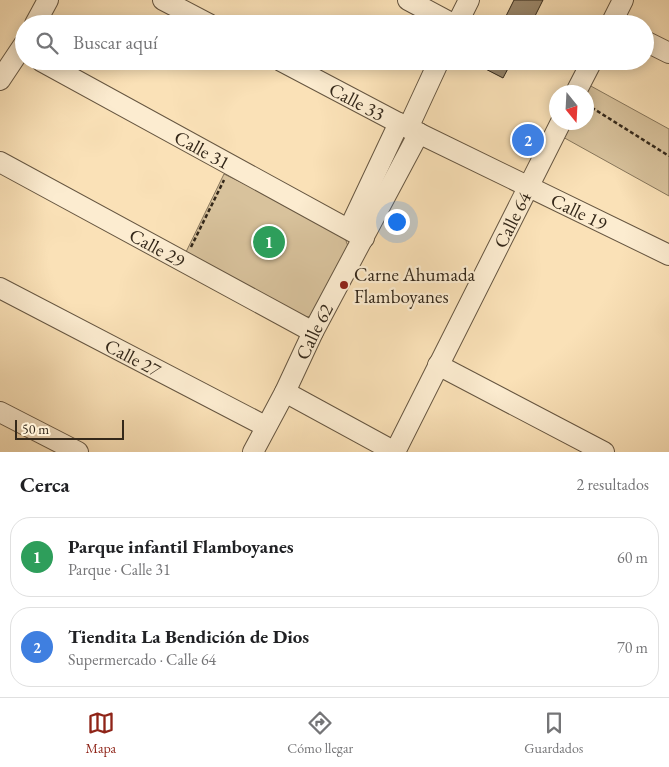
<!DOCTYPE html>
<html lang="es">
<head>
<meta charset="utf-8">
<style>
  body { margin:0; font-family:"EB Garamond",serif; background:#f6f6f6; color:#202124 }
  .compass { position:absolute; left:549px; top:85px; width:45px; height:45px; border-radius:50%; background:#fff; box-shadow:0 2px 12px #0003; rotate:162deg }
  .scale { position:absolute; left:15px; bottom:12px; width:109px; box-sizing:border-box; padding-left:5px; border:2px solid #34281a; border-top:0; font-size:14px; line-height:18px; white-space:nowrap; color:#34281a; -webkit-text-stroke:4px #fcecd0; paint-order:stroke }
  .you { position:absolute; left:396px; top:221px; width:18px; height:18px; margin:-12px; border:4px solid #fff; border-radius:50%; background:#1a73e8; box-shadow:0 0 0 8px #1a73e833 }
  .badge { display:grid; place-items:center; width:32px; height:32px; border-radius:50%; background:#8f2418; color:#fff; font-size:16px; font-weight:700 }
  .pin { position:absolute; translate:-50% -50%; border:2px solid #fff; box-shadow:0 1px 5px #0006 }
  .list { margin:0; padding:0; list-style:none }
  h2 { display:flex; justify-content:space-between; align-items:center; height:65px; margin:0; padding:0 20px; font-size:21px }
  h2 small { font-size:16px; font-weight:400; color:#757577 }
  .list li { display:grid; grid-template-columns:32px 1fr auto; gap:15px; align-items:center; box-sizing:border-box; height:80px; margin:0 10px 10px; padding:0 10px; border:1px solid #e0e0e0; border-radius:20px }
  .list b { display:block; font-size:19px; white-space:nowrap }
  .list p { margin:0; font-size:16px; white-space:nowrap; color:#757577 }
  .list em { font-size:16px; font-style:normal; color:#757577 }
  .icon { flex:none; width:28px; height:28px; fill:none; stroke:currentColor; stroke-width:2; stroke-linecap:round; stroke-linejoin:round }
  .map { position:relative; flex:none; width:669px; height:452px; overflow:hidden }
  .search { position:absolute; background:#fff; box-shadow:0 2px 12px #0003; left:15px; right:15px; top:15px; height:55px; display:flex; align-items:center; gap:12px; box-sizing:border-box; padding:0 18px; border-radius:28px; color:#757577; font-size:19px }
  .sheet { height:245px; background:#fff }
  nav { display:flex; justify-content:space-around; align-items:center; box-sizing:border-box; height:70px; border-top:1px solid #e0e0e0; background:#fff; font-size:14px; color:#757577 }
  nav a { display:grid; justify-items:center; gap:2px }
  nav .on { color:#8f2418 }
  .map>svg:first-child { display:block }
  .green { fill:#d8c29c; stroke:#86755b }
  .building { fill:#9b886c; stroke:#34281a }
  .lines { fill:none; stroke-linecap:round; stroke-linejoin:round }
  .minor-casing { stroke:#665641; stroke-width:22 }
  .path { stroke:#34281a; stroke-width:2.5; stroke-dasharray:4 2.5; stroke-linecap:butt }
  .minor { stroke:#fcecd0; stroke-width:20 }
  .poi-dot { fill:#8f2418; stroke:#fcecd0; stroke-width:2 }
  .labels { text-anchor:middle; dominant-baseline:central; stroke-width:4.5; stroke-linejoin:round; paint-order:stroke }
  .street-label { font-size:19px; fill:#34281a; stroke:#fcecd0 }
  .poi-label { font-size:19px; fill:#34281a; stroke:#fcecd0; text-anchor:start }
</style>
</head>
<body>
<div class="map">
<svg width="669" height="452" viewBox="0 0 669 452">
  <rect width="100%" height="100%" fill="#fae1b7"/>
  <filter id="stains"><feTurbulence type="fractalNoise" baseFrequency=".004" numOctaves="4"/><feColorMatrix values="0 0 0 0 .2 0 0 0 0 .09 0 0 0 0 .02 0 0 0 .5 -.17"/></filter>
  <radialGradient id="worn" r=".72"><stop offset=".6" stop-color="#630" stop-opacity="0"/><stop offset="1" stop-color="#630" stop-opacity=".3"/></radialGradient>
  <!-- green -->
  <g class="green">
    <polygon points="589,85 669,129 669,196 561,136 568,123 586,122 586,92"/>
    <polygon points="224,174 343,232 350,252 314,316 306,317 185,254"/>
  </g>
  <!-- building -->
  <g class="building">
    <polygon points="514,0 543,0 531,24 502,24"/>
    <polygon points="470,61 512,61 503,78"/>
  </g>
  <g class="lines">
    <!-- minor casing -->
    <g class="minor-casing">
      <g id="minor">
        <polyline points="163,0 209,24"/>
        <polyline points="408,0 453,24"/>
        <polyline points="35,24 48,0"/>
        <polyline points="457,24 469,0"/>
        <polyline points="611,24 623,0"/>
        <polyline points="645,41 669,53"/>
        <path id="s1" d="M 41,61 L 364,238"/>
        <path id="s2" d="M 281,61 L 408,128 L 669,255"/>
        <polyline points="0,80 24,44"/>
        <polyline points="576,92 592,61"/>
        <polyline points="408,128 439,61"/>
        <path id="s3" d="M 0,162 L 313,332"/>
        <polyline points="349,229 399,123"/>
        <path id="s4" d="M 0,288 L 265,426"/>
        <polyline points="438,365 604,452"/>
        <polyline points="285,392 395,452"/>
        <polyline points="0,412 78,452"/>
        <path id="s5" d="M 253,452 L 285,392 L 313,332 L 419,133"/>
        <path id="s6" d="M 395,452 L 561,122"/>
      </g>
    </g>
    <!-- path -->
    <g class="path">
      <polyline points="586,104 669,156"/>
      <polyline points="191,247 224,180"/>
    </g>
    <!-- minor -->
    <use href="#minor" class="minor"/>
  </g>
  <!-- markers -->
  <circle class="poi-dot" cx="344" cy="285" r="5"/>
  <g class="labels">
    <!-- street labels -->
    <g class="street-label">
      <text stroke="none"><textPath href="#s2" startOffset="86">Calle 33</textPath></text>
      <text stroke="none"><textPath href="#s1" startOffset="184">Calle 31</textPath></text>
      <text stroke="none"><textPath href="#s2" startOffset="334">Calle 19</textPath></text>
      <text stroke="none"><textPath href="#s6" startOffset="260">Calle 64</textPath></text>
      <text stroke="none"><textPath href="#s3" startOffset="179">Calle 29</textPath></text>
      <text stroke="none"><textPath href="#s5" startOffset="135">Calle 62</textPath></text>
      <text stroke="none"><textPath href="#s4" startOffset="150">Calle 27</textPath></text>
    </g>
    <!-- poi labels -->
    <g class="poi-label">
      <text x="354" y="274">Carne Ahumada<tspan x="354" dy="22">Flamboyanes</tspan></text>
    </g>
  </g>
  <rect width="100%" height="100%" filter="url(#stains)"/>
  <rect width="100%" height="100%" fill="url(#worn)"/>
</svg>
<svg class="compass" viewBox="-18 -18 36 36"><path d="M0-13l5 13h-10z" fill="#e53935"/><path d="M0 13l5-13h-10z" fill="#757577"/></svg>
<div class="scale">50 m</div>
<div class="you"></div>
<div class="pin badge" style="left:269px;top:242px;background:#2e9e5b">1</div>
<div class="pin badge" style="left:528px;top:140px;background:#3f7fe0">2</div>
<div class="search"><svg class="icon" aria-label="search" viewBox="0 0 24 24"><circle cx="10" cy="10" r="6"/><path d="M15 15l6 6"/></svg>Buscar aquí</div>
</div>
<section class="sheet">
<h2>Cerca<small>2 resultados</small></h2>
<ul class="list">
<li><span class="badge" style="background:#2e9e5b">1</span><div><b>Parque infantil Flamboyanes</b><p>Parque · Calle 31</p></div><em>60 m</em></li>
<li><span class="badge" style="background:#3f7fe0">2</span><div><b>Tiendita La Bendición de Dios</b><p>Supermercado · Calle 64</p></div><em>70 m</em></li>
</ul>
</section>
<nav>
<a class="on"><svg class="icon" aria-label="map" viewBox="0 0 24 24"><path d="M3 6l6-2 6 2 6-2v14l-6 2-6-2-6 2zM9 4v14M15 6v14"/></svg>Mapa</a>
<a><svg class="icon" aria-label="directions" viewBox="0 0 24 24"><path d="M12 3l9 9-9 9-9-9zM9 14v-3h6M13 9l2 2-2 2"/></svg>Cómo llegar</a>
<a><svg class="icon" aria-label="saved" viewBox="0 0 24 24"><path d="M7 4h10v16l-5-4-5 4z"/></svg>Guardados</a>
</nav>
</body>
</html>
